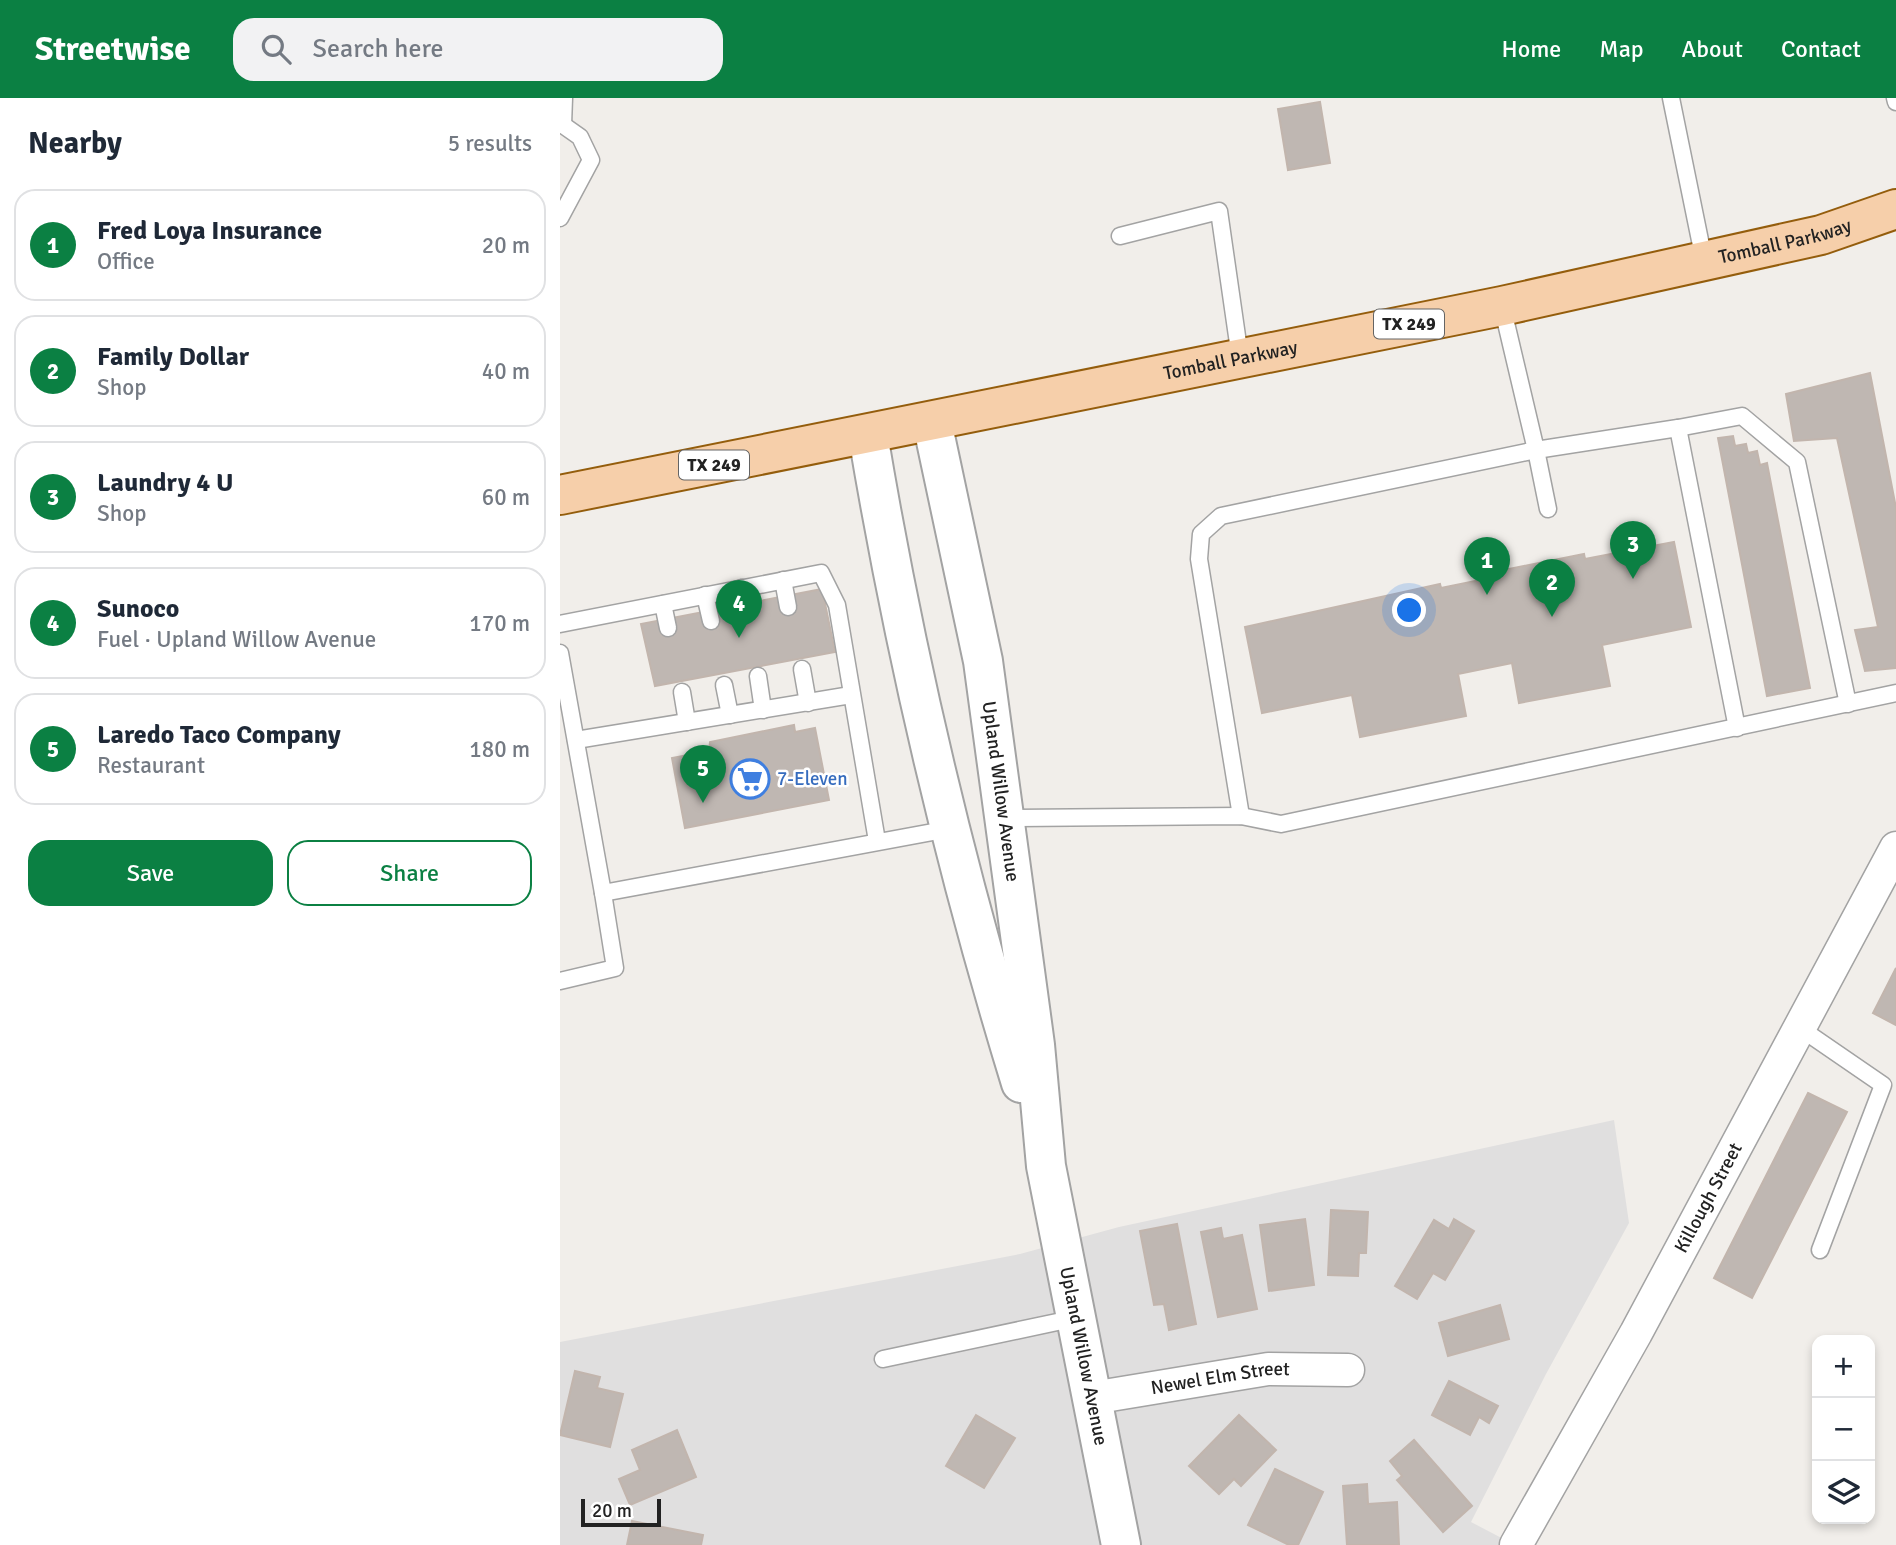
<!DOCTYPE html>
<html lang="en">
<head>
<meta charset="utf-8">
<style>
  body { margin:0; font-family:Signika,sans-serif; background:#f2f2f3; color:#1f2937 }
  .controls { position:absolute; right:21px; bottom:21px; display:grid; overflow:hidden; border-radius:14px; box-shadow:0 4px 10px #0003 }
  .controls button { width:63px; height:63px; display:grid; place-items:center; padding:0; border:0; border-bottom:2px solid #e0e1e3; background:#fff; color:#1f2937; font:35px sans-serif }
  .scale { position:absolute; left:21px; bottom:18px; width:80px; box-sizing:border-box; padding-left:7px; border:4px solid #222; border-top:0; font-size:19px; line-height:24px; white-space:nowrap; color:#222; -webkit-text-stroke:5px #fff; paint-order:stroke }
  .you { position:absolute; left:850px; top:513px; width:24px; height:24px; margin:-18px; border:5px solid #fff; border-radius:50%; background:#1a73e8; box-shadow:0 0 0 10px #1a73e833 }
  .badge { display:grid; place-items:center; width:46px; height:46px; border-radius:50%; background:#0b8043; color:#fff; font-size:23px; font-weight:700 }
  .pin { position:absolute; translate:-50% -58px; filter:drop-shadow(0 2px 4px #0008) }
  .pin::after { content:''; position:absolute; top:37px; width:24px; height:21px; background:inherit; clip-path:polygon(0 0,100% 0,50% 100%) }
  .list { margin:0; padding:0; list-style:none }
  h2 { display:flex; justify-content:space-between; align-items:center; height:91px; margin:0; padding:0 28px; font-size:30px }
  h2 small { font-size:23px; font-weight:400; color:#747a83 }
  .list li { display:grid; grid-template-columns:46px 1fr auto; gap:21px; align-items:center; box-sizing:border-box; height:112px; margin:0 14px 14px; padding:0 14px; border:2px solid #e0e1e3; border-radius:21px }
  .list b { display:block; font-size:26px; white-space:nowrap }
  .list p { margin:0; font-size:23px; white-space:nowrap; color:#747a83 }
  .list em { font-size:23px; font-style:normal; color:#747a83 }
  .actions { display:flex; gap:14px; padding:21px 28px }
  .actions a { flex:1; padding:16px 0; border:2px solid #0b8043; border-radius:21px; text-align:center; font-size:24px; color:#0b8043 }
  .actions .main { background:#0b8043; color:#fff }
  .icon { flex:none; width:38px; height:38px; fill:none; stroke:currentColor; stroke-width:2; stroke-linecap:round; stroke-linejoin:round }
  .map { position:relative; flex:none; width:1336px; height:1447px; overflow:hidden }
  header { display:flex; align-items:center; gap:42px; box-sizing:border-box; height:98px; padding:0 35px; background:#0b8043; color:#fff }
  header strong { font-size:33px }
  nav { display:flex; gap:38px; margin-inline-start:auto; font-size:24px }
  .search { width:490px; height:63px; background:#f2f2f3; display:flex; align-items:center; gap:18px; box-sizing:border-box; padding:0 24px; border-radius:21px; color:#747a83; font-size:26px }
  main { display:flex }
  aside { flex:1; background:#fff }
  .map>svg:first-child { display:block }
  .residential { fill:#e0dfdf }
  .building { fill:#bfb7b2; stroke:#c2b5ad; stroke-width:2 }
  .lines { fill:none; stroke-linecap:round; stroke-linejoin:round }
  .service-casing { stroke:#a3a3a3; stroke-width:19 }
  .minor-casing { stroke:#a3a3a3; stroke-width:35 }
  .tertiary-casing { stroke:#a3a3a3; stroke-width:42 }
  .primary-casing { stroke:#945d0c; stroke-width:42 }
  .service { stroke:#fff; stroke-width:16 }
  .minor { stroke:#fff; stroke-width:32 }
  .tertiary { stroke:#fff; stroke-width:38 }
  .primary { stroke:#f6cfaa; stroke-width:38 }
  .labels { text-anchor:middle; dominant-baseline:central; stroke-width:5; stroke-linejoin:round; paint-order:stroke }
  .shield { fill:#fff; stroke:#646464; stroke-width:2 }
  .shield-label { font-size:18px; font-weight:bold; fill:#222 }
  .street-label { font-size:19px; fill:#222; stroke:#fff }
  .shop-label { font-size:19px; fill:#366cbe; stroke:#fff; text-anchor:start }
</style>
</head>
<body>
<header>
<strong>Streetwise</strong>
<div class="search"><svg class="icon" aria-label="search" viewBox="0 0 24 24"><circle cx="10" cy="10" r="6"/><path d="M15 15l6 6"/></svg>Search here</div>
<nav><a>Home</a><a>Map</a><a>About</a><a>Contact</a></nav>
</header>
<main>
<aside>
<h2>Nearby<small>5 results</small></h2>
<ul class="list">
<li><span class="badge">1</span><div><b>Fred Loya Insurance</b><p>Office</p></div><em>20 m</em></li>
<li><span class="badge">2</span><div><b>Family Dollar</b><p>Shop</p></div><em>40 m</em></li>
<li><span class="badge">3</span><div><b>Laundry 4 U</b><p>Shop</p></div><em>60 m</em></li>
<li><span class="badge">4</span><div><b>Sunoco</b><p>Fuel · Upland Willow Avenue</p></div><em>170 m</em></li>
<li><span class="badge">5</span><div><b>Laredo Taco Company</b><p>Restaurant</p></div><em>180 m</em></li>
</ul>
<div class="actions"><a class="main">Save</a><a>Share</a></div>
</aside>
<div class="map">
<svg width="1336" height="1447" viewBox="0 0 1336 1447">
  <rect width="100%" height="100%" fill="#f1eeea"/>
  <!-- residential -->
  <polygon class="residential" points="1054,1022 1069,1125 986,1276 911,1424 955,1447 0,1447 0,1244 460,1156 559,1129"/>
  <!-- building -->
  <g class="building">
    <polygon points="760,4 770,65 728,72 718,11"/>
    <polygon points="1310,275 1336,410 1336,570 1305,573 1295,532 1318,529 1277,340 1234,343 1226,296"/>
    <polygon points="1173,338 1175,348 1186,346 1188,355 1197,353 1200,367 1207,365 1250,590 1207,598 1158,340"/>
    <polygon points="1114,444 1131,529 1042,547 1050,588 959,605 952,565 898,576 906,618 800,639 792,597 702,615 685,529 880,486 881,490 935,479 934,474 1024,456 1025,461"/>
    <polygon points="262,491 275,554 95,588 81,526"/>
    <polygon points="234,627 235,634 255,630 269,702 125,730 112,660 149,653 150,644"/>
    <polygon points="1336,870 1336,927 1313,915"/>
    <polygon points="1248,995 1287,1014 1192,1200 1154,1180"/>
    <polygon points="771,1112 808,1114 806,1155 799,1155 798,1178 768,1177"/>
    <polygon points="745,1121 754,1187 709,1193 700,1127"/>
    <polygon points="894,1121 914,1133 885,1182 873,1175 857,1201 835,1188 874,1122 889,1131"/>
    <polygon points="617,1126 636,1226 609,1232 604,1206 594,1207 580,1133"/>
    <polygon points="661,1130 663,1141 682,1137 697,1211 658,1219 641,1134"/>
    <polygon points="940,1207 949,1241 888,1258 879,1225"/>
    <polygon points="15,1273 40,1279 37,1290 63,1296 50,1349 0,1337"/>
    <polygon points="889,1283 938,1308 929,1325 919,1319 910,1337 872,1317"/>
    <polygon points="416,1317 455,1340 424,1390 386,1368"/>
    <polygon points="679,1317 716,1352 681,1388 674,1381 659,1396 629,1368"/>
    <polygon points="117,1332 136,1379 70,1407 59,1381 80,1372 72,1352"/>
    <polygon points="854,1342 912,1408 883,1434 837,1382 842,1378 830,1363"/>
    <polygon points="715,1371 763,1394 738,1447 729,1447 688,1427"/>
    <polygon points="807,1386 808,1406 837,1404 839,1447 787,1447 783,1388"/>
    <polygon points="72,1423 143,1437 141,1447 67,1447"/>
  </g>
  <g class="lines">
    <!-- service casing -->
    <g class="service-casing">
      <g id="service">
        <polyline points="1111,0 1144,162"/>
        <polyline points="1335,0 1336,4"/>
        <polyline points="3,27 4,0"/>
        <polyline points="0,120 31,62 20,39 3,27"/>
        <polyline points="560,138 659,113 680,259"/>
        <polyline points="942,208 976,352 1118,330 1177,630"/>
        <polyline points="1118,330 1182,318 1237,364 1288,606"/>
        <polyline points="223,482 228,509"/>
        <polyline points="182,490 186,515"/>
        <polyline points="145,497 151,523"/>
        <polyline points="103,506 108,530"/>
        <polyline points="0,526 261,475 277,507 317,743"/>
        <polyline points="0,555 43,795 389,731"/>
        <polyline points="242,571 248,605"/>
        <polyline points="198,578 203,612"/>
        <polyline points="164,587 170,617"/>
        <polyline points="122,594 127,624"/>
        <polyline points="16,642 291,597"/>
        <polyline points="681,718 639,461 641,436 661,418 976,352 988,411"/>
        <polyline points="446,720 681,718 721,726 1336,595"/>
        <polyline points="0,883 55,870 43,795"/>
        <polyline points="1240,930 1323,987 1260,1152"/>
        <polyline points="323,1261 516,1220"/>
      </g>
    </g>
    <!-- minor casing -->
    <g class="minor-casing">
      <g id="minor">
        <path id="s1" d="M 532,1300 L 708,1271 L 788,1272"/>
        <path id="s2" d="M 956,1447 L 1076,1235 L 1336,750"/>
      </g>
    </g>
    <!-- tertiary casing -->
    <g class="tertiary-casing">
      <g id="tertiary">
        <path id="s3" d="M 372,324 L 423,563 L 475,947 L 486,1068 L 561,1447"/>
        <path d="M 308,337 C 345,558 395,770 461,985"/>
      </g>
    </g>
    <!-- primary casing -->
    <g class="primary-casing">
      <g id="primary">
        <path id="s4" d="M 0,397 L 942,208 L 1261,137 L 1336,111"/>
      </g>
    </g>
    <!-- service -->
    <use href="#service" class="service"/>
    <!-- minor -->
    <use href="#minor" class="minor"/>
    <!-- tertiary -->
    <use href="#tertiary" class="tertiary"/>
    <!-- primary -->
    <use href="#primary" class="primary"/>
  </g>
  <!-- icons -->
  <defs>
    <g id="supermarket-ring" transform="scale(2.0125)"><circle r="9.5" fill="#fff" stroke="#3f7fe0" stroke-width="1.5"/><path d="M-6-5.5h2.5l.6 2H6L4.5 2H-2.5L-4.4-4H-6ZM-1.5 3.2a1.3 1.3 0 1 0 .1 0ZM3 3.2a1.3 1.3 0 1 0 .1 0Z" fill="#3f7fe0"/></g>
  </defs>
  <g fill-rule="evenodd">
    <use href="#supermarket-ring" x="190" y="681"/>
  </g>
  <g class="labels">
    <!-- shield labels -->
    <g class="shield">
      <rect x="814" y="211.5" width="70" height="29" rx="5"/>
      <rect x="119" y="352.5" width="70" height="29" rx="5"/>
    </g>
    <g class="shield-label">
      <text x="849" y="226">TX 249</text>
      <text x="154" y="367">TX 249</text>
    </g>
    <!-- street labels -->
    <g class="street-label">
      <text stroke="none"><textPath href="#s4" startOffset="1251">Tomball Parkway</textPath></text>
      <text stroke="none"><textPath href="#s4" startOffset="684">Tomball Parkway</textPath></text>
      <text stroke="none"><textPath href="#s3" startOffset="376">Upland Willow Avenue</textPath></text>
      <text stroke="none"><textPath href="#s2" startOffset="397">Killough Street</textPath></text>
      <text stroke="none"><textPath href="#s3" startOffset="947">Upland Willow Avenue</textPath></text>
      <text stroke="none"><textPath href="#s1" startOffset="130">Newel Elm Street</textPath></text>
    </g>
    <!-- shop labels -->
    <g class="shop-label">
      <text x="217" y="681">7-Eleven</text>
    </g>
  </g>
</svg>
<div class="controls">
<button>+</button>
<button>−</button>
<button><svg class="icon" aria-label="layers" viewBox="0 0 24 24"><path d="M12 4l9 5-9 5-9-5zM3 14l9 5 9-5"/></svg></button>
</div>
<div class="scale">20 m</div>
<div class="you"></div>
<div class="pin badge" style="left:927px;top:497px">1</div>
<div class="pin badge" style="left:992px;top:519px">2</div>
<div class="pin badge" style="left:1073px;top:481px">3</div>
<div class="pin badge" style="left:179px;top:540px">4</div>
<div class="pin badge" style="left:143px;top:705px">5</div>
</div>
</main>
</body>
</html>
